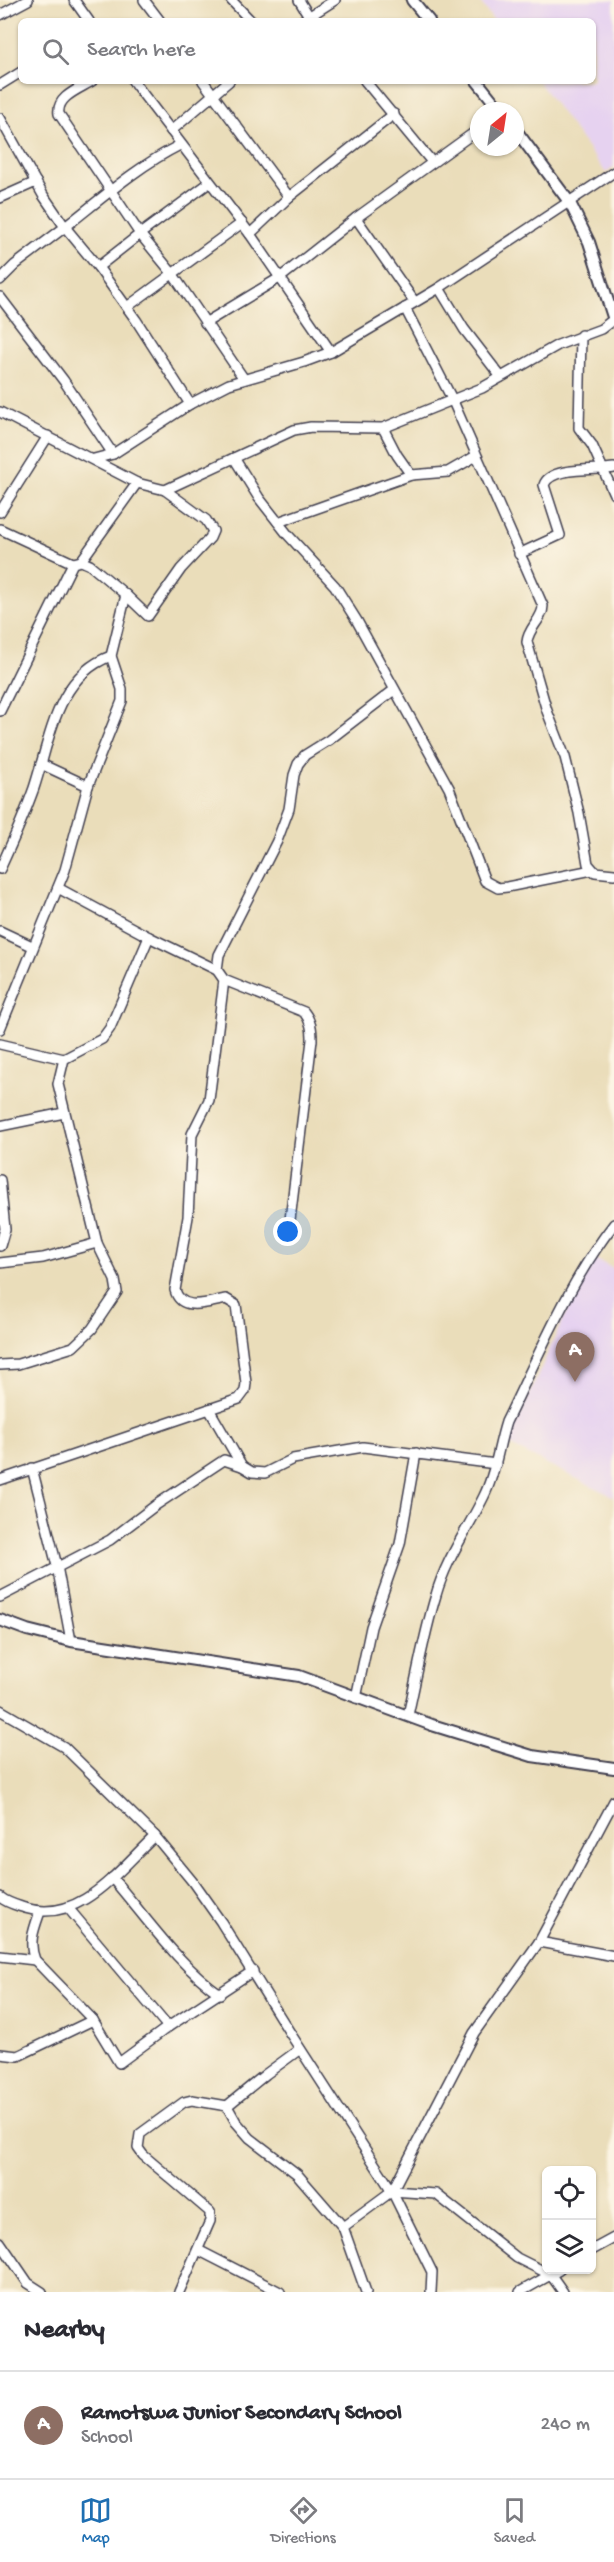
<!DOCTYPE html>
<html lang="en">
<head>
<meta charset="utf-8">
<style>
  body { margin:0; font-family:"Gochi Hand",sans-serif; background:#f2f2f3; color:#2b2b33 }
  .controls { position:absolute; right:18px; bottom:18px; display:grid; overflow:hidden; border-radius:9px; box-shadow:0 2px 4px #0004 }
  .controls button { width:54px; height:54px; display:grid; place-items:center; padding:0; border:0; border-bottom:2px solid #e1e1e2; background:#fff; color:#2b2b33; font:30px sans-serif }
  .compass { position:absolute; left:470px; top:102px; width:54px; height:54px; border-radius:50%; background:#fff; box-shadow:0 2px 4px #0004; rotate:30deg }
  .you { position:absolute; left:288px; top:1232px; width:21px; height:21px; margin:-15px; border:4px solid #fff; border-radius:50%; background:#1a73e8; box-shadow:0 0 0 9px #1a73e833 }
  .badge { display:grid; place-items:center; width:39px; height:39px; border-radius:50%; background:#1f6fb2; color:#fff; font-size:20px; font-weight:700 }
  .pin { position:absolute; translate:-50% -50px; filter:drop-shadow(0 2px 3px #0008) }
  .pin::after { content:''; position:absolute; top:32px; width:21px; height:18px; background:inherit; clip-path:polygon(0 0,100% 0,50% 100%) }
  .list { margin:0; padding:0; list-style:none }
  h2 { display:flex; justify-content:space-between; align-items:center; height:78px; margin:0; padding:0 24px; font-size:26px }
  h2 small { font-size:20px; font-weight:400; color:#7c7c81 }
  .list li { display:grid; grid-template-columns:39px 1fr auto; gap:18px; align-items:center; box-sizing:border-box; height:108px; padding:0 24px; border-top:2px solid #e1e1e2 }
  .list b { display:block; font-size:22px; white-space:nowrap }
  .list p { margin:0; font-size:20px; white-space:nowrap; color:#7c7c81 }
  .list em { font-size:20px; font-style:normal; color:#7c7c81 }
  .icon { flex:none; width:33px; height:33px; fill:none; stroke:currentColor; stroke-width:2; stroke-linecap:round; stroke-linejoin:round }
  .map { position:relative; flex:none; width:614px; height:2292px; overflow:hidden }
  .search { position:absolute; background:#fff; box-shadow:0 2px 4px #0004; left:18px; right:18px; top:18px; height:66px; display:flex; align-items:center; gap:15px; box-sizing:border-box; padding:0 21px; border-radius:9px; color:#7c7c81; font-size:22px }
  .sheet { height:186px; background:#fff }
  nav { display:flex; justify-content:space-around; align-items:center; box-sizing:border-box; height:84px; border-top:2px solid #e1e1e2; background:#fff; font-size:16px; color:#7c7c81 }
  nav a { display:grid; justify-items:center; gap:3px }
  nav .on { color:#1f6fb2 }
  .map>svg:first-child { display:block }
  .built { fill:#e6d2f0 }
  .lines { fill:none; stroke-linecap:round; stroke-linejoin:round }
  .minor-casing { stroke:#403e4e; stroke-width:12 }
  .tertiary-casing { stroke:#403e4e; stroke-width:14 }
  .minor { stroke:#fff; stroke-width:9 }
  .tertiary { stroke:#fff; stroke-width:10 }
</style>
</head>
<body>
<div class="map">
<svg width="614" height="2292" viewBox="0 0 614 2292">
  <rect width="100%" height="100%" fill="#fcf5e5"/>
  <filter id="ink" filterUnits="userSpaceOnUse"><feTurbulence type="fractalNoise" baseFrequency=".0167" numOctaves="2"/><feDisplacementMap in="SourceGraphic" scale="12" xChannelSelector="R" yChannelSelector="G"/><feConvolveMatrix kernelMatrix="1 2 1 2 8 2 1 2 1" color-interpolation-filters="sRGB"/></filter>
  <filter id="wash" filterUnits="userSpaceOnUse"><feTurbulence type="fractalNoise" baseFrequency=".008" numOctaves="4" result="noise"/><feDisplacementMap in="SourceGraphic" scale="24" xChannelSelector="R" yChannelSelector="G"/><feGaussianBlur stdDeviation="1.35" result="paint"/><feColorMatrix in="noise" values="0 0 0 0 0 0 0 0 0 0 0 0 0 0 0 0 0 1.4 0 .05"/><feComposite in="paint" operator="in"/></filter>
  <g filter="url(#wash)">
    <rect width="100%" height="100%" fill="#eaddba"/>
    <!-- built -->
    <g class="built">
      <polygon points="479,0 614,0 614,167 606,173 538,81 593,81 593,21 494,21"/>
      <polygon points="591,1257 614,1269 614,1497 507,1444"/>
    </g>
  </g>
  <g filter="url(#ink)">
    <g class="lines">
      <!-- minor casing -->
      <g class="minor-casing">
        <g id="minor">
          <polyline points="74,0 89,21"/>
          <polyline points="144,0 160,21"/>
          <polyline points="231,0 251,21"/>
          <polyline points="299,0 312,21"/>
          <polyline points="0,15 28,0"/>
          <polyline points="302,21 335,0"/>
          <path d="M 92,81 C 79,89 56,97 59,114 L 140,234 L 98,267 L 65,227 C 102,198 138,166 180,145"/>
          <polyline points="133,81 250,234 331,352"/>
          <polyline points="203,81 289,197"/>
          <polyline points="365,81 432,162"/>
          <polyline points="0,85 21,72"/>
          <polyline points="0,118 43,195 65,227 15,265 0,280"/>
          <polyline points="171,131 229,81"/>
          <polyline points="209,183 140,234 172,273 244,379"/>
          <polyline points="0,198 36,182"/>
          <polyline points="356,218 414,301"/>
          <polyline points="250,234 289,197 394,114"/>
          <polyline points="98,267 136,320 190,404"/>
          <polyline points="439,288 464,329 501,377"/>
          <polyline points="0,297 64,381 113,454"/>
          <polyline points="127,307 242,223"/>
          <path d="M 405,308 L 452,399 L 543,606 C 543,619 528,628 527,642 L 547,711 L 565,757 L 579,813 L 588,864 L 595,872 L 614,874"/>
          <polyline points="205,323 281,277 356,218 479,129"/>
          <polyline points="581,335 579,428 592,445 614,494"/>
          <polyline points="0,412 137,483 165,490 294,430 311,427 383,428 482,388 558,345 601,329 614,319"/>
          <polyline points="383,428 397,455 411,475"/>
          <polyline points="234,458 259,498 288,535 335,586 357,621 449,788 485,881 498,888 507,887 592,870"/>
          <polyline points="94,459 113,454 190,404 229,384 304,362 331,352 439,288 614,172"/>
          <polyline points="0,512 48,436"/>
          <polyline points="278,522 411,475 448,472 476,456"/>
          <polyline points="0,529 73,563 81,561 137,483"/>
          <path d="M 519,554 L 560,535 L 544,485 C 550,466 597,471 614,468"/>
          <polyline points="126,595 148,616 181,569 210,538 213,531 206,520 165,490"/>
          <polyline points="0,711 73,563"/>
          <polyline points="41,764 88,786"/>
          <path d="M 0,869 C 12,843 24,816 34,788 C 50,740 56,676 111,656"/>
          <path d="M 58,888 L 149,937 L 217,970 L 224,980 L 304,1012 C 311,1021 312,1029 312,1040 L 289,1228"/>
          <polyline points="0,931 32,946"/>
          <polyline points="217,970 219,955 277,841 289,809 294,775 298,764 305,755 329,740 394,690"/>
          <polyline points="0,1029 65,870 88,786 122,701 122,689 111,656 126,595 90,565 81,561"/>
          <polyline points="0,1044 64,1059"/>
          <polyline points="0,1126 64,1113"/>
          <polyline points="0,1180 5,1229 0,1246"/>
          <polyline points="0,1263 43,1258 97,1243"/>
          <polyline points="0,1365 18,1364 73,1347 92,1329 117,1292 115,1280 97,1243 58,1084 64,1059 102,1039 110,1028 149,937"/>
          <polyline points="209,1409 242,1466"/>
          <polyline points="32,1468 57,1566 71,1641"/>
          <path d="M 0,1480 L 239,1399 L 245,1391 L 246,1383 L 236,1305 L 226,1299 C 209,1302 181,1313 175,1290 L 188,1217 L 192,1134 L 209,1100 L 224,980"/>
          <polyline points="0,1597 110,1540 156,1505 224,1460 242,1466 252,1472 265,1473 293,1459 363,1447 496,1464"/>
          <polyline points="356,1698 371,1627 400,1544 416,1453"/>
          <polyline points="0,1710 64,1747 155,1836 192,1881 221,1922 290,2033 392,2191 436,2194 517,2258 551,2275 563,2292"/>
          <path d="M 408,1715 C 417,1675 424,1634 436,1595 C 446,1559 468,1529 484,1496 C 496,1472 498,1447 506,1422 C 539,1355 568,1283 614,1224"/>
          <path d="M 112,1878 C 146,1917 178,1965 220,1994"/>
          <path d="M 0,1897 C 7,1903 16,1905 25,1908 C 80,1925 119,1869 155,1836"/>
          <polyline points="69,1909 168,2027"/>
          <path d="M 40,1912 C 34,1929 28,1943 35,1960 L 93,2020 L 119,2063 L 168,2027 L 253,1971"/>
          <polyline points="539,1942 614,1956"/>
          <polyline points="0,1956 35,1960"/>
          <polyline points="0,2054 18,2056 93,2020"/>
          <polyline points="227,2106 236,2122 250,2138 297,2174 343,2227 366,2292"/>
          <polyline points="227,2106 266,2074 300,2049"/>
          <polyline points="343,2227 392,2191"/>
          <polyline points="0,2242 28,2283 42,2292"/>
          <polyline points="198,2250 280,2292"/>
          <polyline points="592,2250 614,2238"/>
          <polyline points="179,2292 210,2221 210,2212 143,2155 138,2148 140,2134 184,2102 192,2100 227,2106"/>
          <polyline points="431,2292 432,2272 392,2191 474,2033 539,1942 614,1801"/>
          <polyline points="520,2292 559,2270"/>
        </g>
      </g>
      <!-- tertiary casing -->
      <g class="tertiary-casing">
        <g id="tertiary">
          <polyline points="412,0 429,21"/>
          <polyline points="477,81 501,111"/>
          <polyline points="515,129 570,203 589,242 614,320"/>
          <polyline points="0,1620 27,1630 71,1641 299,1676 432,1725 532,1756 614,1768"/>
        </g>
      </g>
      <!-- minor -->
      <use href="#minor" class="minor"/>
      <!-- tertiary -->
      <use href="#tertiary" class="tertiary"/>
    </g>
  </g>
</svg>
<div class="controls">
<button><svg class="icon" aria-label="locate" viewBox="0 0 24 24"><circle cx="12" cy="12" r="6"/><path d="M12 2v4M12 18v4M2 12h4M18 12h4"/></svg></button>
<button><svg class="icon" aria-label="layers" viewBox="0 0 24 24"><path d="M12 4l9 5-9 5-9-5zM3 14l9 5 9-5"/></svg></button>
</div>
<svg class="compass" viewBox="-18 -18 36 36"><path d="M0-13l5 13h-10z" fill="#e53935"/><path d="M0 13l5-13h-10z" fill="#7c7c81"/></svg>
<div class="you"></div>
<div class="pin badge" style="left:575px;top:1382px;background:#8d6e63">A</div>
<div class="search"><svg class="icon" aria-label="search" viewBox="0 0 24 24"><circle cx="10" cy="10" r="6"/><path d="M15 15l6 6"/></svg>Search here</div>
</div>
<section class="sheet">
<h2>Nearby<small></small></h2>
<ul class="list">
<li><span class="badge" style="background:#8d6e63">A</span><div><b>Ramotswa Junior Secondary School</b><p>School</p></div><em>240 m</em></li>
</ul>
</section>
<nav>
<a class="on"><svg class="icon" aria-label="map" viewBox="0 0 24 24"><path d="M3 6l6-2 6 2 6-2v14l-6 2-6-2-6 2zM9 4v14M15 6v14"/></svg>Map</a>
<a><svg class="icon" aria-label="directions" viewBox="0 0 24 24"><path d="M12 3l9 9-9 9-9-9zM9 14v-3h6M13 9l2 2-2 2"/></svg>Directions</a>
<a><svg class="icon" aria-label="saved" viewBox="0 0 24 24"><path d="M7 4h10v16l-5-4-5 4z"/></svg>Saved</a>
</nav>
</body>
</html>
